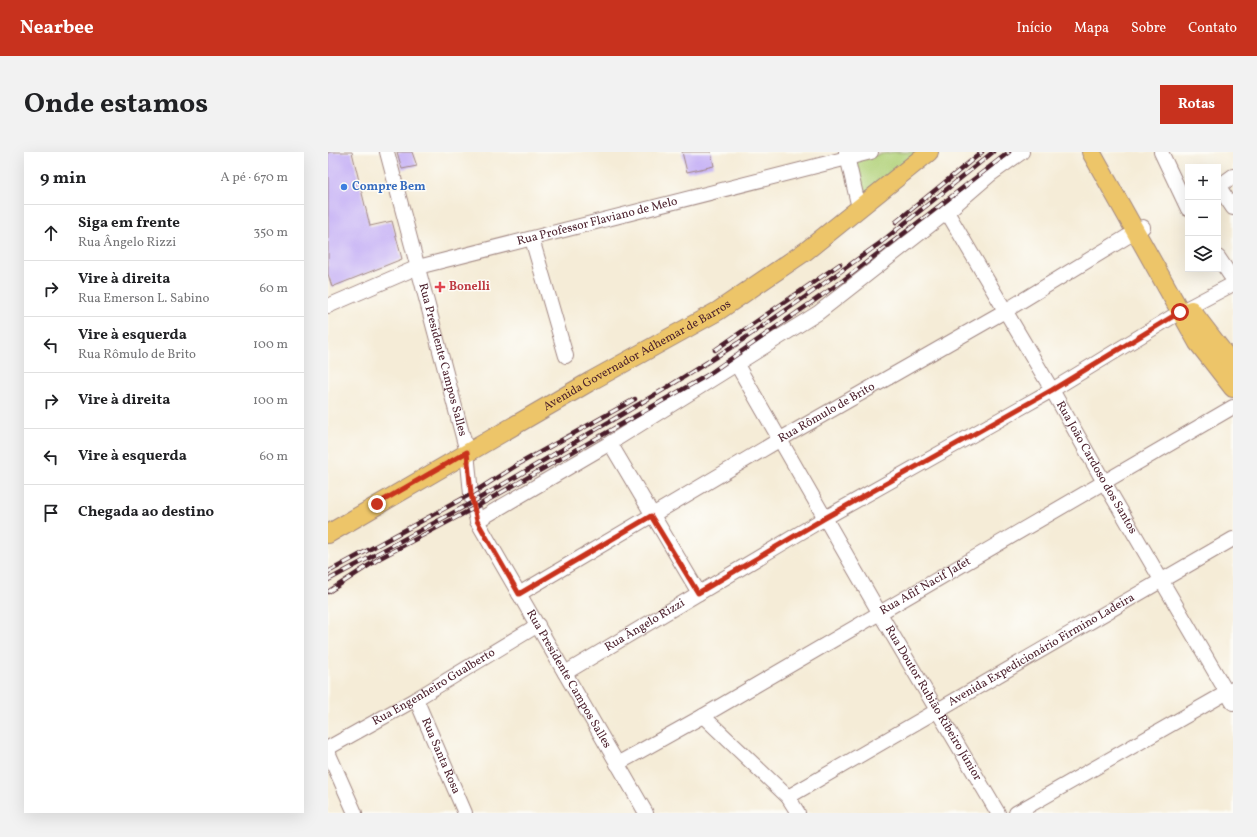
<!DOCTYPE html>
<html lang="pt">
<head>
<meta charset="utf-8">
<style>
  body { margin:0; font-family:Vollkorn,serif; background:#f2f2f2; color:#202124 }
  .controls { position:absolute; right:12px; top:12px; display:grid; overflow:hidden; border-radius:0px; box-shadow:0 4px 16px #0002 }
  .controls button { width:36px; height:36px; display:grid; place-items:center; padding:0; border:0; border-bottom:1px solid #e0e0e0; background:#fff; color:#202124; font:20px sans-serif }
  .stop { position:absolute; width:12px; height:12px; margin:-9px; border:3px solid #c8321e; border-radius:50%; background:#fff }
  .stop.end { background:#c8321e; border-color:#fff; box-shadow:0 1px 4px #0008 }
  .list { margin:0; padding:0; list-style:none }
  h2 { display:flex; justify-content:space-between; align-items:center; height:52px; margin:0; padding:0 16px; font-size:17px }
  h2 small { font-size:13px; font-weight:400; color:#757577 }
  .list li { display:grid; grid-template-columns:26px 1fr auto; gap:12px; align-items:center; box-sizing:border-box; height:56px; padding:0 16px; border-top:1px solid #e0e0e0 }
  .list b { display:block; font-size:15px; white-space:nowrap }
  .list p { margin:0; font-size:13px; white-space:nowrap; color:#757577 }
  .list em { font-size:13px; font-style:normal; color:#757577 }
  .icon { flex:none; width:22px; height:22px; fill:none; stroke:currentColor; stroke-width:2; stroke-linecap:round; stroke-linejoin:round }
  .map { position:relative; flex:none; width:905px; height:661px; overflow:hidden; border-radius:0px }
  header { display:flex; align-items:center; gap:24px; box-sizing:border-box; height:56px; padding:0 20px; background:#c8321e; color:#fff }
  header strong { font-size:19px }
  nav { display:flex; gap:22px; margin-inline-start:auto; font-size:14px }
  .intro { display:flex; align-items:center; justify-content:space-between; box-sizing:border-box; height:96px; padding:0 24px }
  h1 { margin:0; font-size:28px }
  .button { padding:10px 18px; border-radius:0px; background:#c8321e; color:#fff; font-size:14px; font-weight:700 }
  main { display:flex; gap:24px; padding:0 24px }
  aside { flex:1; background:#fff; border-radius:0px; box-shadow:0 4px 16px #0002 }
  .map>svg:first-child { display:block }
  .green { fill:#b1d179; stroke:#7e7852 }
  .building { fill:#c1abf5 }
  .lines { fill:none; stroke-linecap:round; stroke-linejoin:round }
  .minor-casing { stroke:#a08681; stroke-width:16 }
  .major-casing { stroke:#a08681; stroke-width:20 }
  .minor { stroke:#fff; stroke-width:14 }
  .major { stroke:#edc569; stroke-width:18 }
  .rail-casing { stroke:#4a1f2b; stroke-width:4.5 }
  .rail { stroke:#fdfcf7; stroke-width:3; stroke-dasharray:9; stroke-linecap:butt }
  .route { stroke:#c8321e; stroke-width:5 }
  .shop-dot { fill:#3f7fe0; stroke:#fdfcf7; stroke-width:1.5 }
  .health-dot { fill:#e0444e; stroke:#fdfcf7; stroke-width:1.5 }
  .labels { text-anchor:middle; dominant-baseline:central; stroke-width:3; stroke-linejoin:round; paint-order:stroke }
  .shop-label { font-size:12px; font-weight:bold; fill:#366cbe; stroke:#fdfcf7; text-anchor:start }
  .street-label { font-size:12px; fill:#4a1f2b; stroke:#fdfcf7 }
  .health-label { font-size:12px; font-weight:bold; fill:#be3a42; stroke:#fdfcf7; text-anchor:start }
</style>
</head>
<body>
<header>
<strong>Nearbee</strong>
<nav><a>Início</a><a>Mapa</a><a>Sobre</a><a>Contato</a></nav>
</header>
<div class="intro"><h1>Onde estamos</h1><a class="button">Rotas</a></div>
<main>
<aside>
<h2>9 min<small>A pé · 670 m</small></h2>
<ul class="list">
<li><svg class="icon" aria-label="ahead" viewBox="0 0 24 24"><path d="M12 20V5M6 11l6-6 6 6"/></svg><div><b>Siga em frente</b><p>Rua Ângelo Rizzi</p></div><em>350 m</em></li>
<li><svg class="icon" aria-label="right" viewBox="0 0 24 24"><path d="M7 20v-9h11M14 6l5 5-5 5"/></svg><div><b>Vire à direita</b><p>Rua Emerson L. Sabino</p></div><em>60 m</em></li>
<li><svg class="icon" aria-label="left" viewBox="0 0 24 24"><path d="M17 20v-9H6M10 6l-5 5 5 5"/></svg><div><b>Vire à esquerda</b><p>Rua Rômulo de Brito</p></div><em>100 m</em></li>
<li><svg class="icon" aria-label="right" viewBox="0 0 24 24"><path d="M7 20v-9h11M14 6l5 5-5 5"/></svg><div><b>Vire à direita</b></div><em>100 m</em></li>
<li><svg class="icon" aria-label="left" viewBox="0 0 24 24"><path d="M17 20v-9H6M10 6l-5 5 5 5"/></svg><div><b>Vire à esquerda</b></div><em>60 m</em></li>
<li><svg class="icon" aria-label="arrive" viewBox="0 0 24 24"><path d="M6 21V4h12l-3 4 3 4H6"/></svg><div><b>Chegada ao destino</b></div></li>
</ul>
</aside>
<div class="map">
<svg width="905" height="661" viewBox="0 0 905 661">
  <rect width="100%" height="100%" fill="#fdfcf7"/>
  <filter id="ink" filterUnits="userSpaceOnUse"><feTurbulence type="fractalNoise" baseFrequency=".025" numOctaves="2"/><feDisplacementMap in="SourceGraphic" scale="8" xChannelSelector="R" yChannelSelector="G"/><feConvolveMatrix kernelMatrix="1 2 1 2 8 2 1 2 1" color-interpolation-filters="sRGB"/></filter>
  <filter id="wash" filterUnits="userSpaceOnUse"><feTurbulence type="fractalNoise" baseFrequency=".012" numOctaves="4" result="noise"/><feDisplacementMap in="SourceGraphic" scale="16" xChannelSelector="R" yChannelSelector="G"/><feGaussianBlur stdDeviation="0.9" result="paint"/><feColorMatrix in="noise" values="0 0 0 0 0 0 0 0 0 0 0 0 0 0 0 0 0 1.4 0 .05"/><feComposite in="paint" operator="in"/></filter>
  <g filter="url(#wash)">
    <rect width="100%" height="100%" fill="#f5ecd7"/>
    <!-- green -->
    <polygon class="green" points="565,0 590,0 535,45 525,7"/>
    <g id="blocks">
      <!-- building -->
      <g class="building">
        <polygon points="0,0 24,0 42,74 64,69 74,107 4,135 0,122"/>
        <polygon points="69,0 84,0 89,14 74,17"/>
        <polygon points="354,0 383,0 386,14 359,20"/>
      </g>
    </g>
  </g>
  <g filter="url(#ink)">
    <use href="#blocks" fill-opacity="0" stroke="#a08681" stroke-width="1"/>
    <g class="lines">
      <!-- minor casing -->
      <g class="minor-casing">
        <g id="minor">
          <path id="s1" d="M 59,0 L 139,300 L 143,342 L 149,369 L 318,661"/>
          <polyline points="518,0 531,56"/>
          <polyline points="833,0 860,57"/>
          <polyline points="890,35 905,24"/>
          <polyline points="891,35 905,56"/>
          <path id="s2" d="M 619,60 L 724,238 L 776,330 L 905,551"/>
          <polyline points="204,87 238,204"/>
          <polyline points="890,105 902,123"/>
          <path id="s3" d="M 0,154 L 90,115 L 543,0"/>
          <path id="s4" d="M 409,213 L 551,460 L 670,661"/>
          <polyline points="282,291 371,441"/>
          <polyline points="149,369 282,291 490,161 619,60 663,22 694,0"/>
          <path id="s5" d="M 191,442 L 451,288 L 677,159 L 815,75"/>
          <path id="s6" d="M 237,521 L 497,366 L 724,238 L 852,160 L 905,132"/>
          <path id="s7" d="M 88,547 L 137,661"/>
          <polyline points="375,564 460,645 470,661"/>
          <path id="s8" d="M 0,596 L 88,547 L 210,473"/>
          <polyline points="0,600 27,661"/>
          <path id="s9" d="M 289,612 L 375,564 L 905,255"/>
          <path id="s10" d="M 460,645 L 905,387"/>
          <polyline points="688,661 905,537"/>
        </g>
      </g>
      <!-- major casing -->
      <g class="major-casing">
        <g id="major">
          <polyline points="763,0 870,191 905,236"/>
          <polyline points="863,158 905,213"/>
          <path id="s11" d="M 0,382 L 263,229 L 390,159 L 478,99 L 601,0"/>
        </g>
      </g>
      <!-- minor -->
      <use href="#minor" class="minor"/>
      <!-- major -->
      <use href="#major" class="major"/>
      <!-- rail casing -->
      <g class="rail-casing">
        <g id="rail">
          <polyline points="568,70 654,0"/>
          <polyline points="387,198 512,112"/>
          <polyline points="0,420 143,342 189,313 307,247"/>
          <polyline points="0,428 145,350 335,238 410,191 477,145 552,91 665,0"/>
          <polyline points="0,440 52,406 146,356 378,224 513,130 681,0"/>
        </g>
      </g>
      <!-- rail -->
      <use href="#rail" class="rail"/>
    </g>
  </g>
  <g class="lines" filter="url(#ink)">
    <!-- route -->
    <polyline class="route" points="49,352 139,300 143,342 149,369 191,442 323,364 370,441 497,366 724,238 852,160"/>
  </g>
  <!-- markers -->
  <circle class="shop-dot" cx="16" cy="35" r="4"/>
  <path class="health-dot" d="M110 129h4v4h4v4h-4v4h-4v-4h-4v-4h4z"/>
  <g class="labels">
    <!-- shop labels -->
    <g class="shop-label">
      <text x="24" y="35">Compre Bem</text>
    </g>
    <!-- street labels -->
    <g class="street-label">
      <text stroke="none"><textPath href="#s3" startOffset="283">Rua Professor Flaviano de Melo</textPath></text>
      <text stroke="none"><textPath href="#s11" startOffset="357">Avenida Governador Adhemar de Barros</textPath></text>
      <text stroke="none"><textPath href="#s1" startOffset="215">Rua Presidente Campos Salles</textPath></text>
      <text stroke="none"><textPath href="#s5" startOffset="357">Rua Rômulo de Brito</textPath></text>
      <text stroke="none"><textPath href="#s2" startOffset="296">Rua João Cardoso dos Santos</textPath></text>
      <text stroke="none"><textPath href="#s9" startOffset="356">Rua Afif Nacif Jafet</textPath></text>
      <text stroke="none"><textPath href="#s6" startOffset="93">Rua Ângelo Rizzi</textPath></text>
      <text stroke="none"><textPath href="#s10" startOffset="293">Avenida Expedicionário Firmino Ladeira</textPath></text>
      <text stroke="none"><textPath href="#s1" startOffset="563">Rua Presidente Campos Salles</textPath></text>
      <text stroke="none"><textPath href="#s8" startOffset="122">Rua Engenheiro Gualberto</textPath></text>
      <text stroke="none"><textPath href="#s4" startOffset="391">Rua Doutor Rubião Ribeiro Júnior</textPath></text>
      <text stroke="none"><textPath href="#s7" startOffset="62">Rua Santa Rosa</textPath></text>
    </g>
    <!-- health labels -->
    <g class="health-label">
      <text x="121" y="135">Bonelli</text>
    </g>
  </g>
</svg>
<div class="controls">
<button>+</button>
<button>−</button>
<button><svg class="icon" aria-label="layers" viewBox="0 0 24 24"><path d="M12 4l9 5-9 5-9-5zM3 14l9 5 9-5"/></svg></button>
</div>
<div class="stop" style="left:852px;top:160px"></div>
<div class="stop end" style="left:49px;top:352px"></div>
</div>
</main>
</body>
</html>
